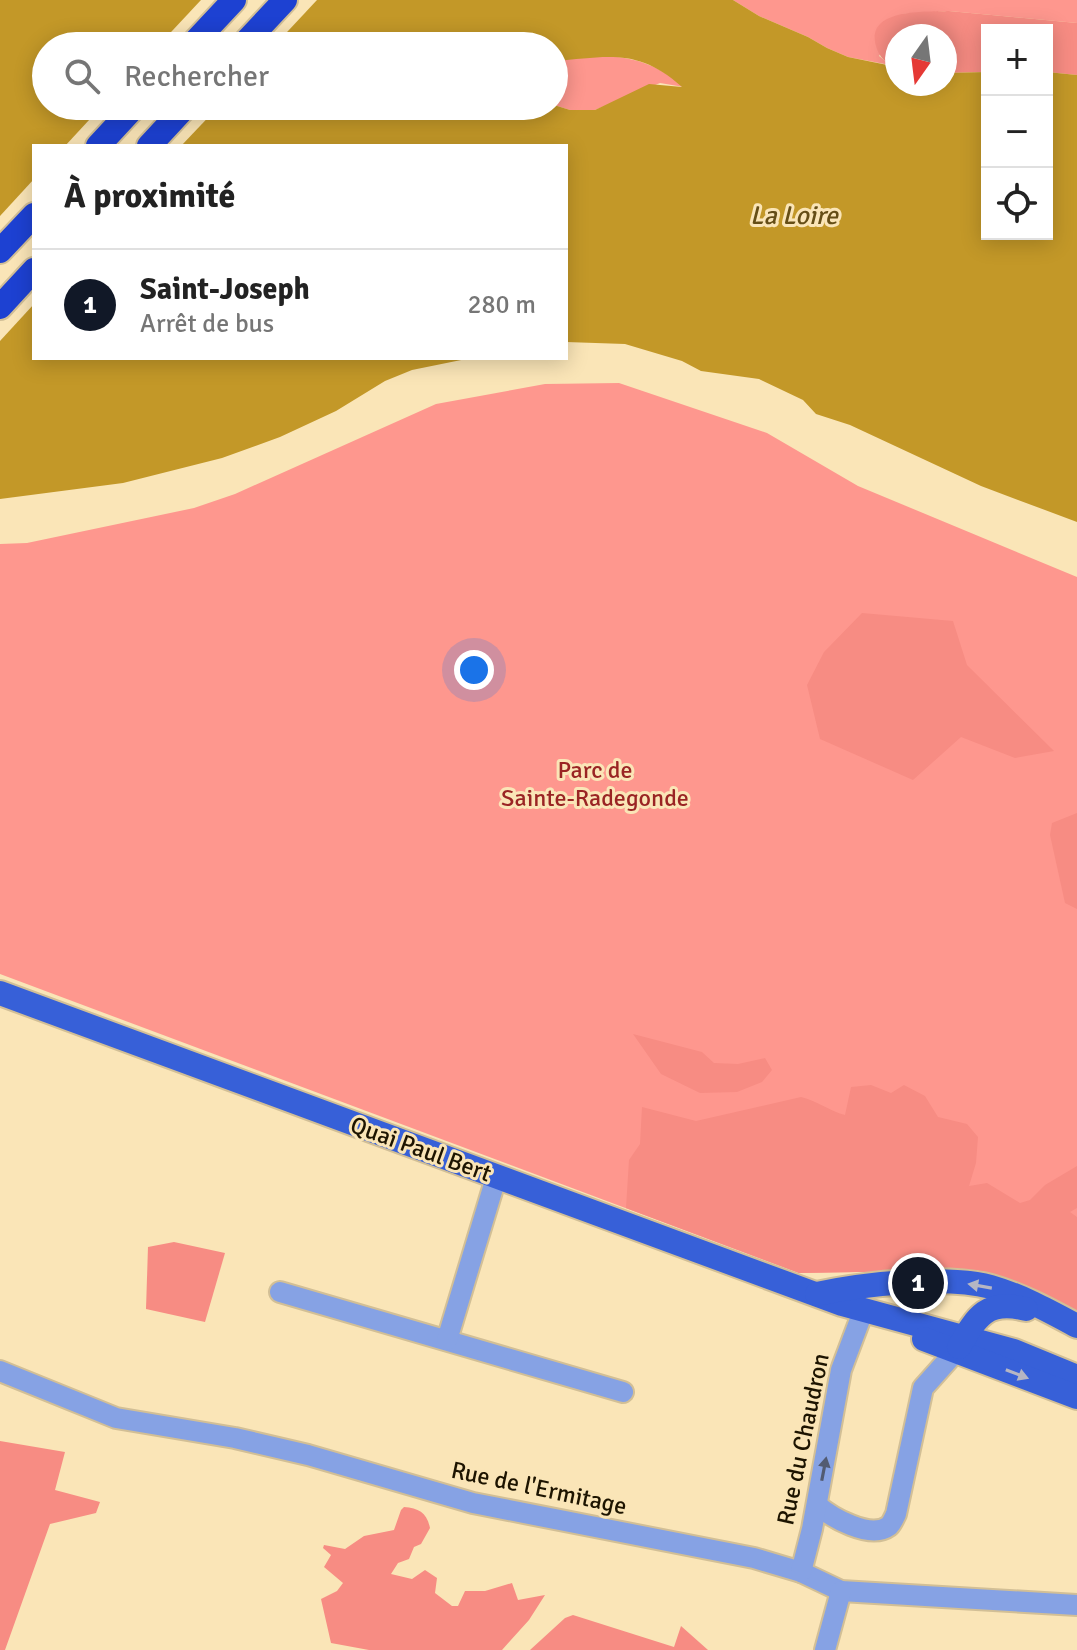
<!DOCTYPE html>
<html lang="fr">
<head>
<meta charset="utf-8">
<style>
  body { margin:0; font-family:Signika,sans-serif; background:#f2f2f2; color:#222 }
  .controls { position:absolute; right:24px; top:24px; display:grid; overflow:hidden; border-radius:0px; box-shadow:0 4px 20px #0003 }
  .controls button { width:72px; height:72px; display:grid; place-items:center; padding:0; border:0; border-bottom:2px solid #e0e0e0; background:#fff; color:#222; font:40px sans-serif }
  .compass { position:absolute; left:885px; top:24px; width:72px; height:72px; border-radius:50%; background:#fff; box-shadow:0 4px 20px #0003; rotate:194deg }
  .you { position:absolute; left:474px; top:670px; width:28px; height:28px; margin:-20px; border:6px solid #fff; border-radius:50%; background:#1a73e8; box-shadow:0 0 0 12px #1a73e833 }
  .badge { display:grid; place-items:center; width:52px; height:52px; border-radius:50%; background:#111827; color:#fff; font-size:26px; font-weight:700 }
  .pin { position:absolute; translate:-50% -50%; border:4px solid #fff; box-shadow:0 2px 8px #0006 }
  .list { margin:0; padding:0; list-style:none }
  h2 { display:flex; justify-content:space-between; align-items:center; height:104px; margin:0; padding:0 32px; font-size:34px }
  h2 small { font-size:26px; font-weight:400; color:#767676 }
  .list li { display:grid; grid-template-columns:52px 1fr auto; gap:24px; align-items:center; box-sizing:border-box; height:112px; padding:0 32px; border-top:2px solid #e0e0e0 }
  .list b { display:block; font-size:30px; white-space:nowrap }
  .list p { margin:0; font-size:26px; white-space:nowrap; color:#767676 }
  .list em { font-size:26px; font-style:normal; color:#767676 }
  .icon { flex:none; width:44px; height:44px; fill:none; stroke:currentColor; stroke-width:2; stroke-linecap:round; stroke-linejoin:round }
  .map { position:relative; flex:none; width:1077px; height:1650px; overflow:hidden }
  .search { position:absolute; background:#fff; box-shadow:0 4px 20px #0003; left:32px; top:32px; width:536px; height:88px; display:flex; align-items:center; gap:20px; box-sizing:border-box; padding:0 28px; border-radius:44px; color:#767676; font-size:30px }
  .panel { position:absolute; background:#fff; box-shadow:0 4px 20px #0003; left:32px; top:144px; width:536px; height:216px; border-radius:0px }
  .map>svg:first-child { display:block }
  .green { fill:#fe978e }
  .forest { fill:#f78c83 }
  .water { fill:#c39828; fill-rule:evenodd }
  .pier { fill:#fae5b7 }
  .lines { fill:none; stroke-linecap:round; stroke-linejoin:round }
  .street-casing { stroke:#d2bf96; stroke-width:24 }
  .primary-casing { stroke:#d2bf96; stroke-width:28 }
  .highway-casing { stroke:#d2bf96; stroke-width:28 }
  .street { stroke:#86a2e4; stroke-width:20 }
  .primary { stroke:#3760d8; stroke-width:24 }
  .highway { stroke:#1d41d2; stroke-width:24 }
  .oneway { fill:#b6b6c3 }
  .oneway2 { fill:#525b72 }
  .labels { text-anchor:middle; dominant-baseline:central; stroke-width:6; stroke-linejoin:round; paint-order:stroke }
  .park-label { font-size:24px; fill:#9a2424; stroke:#fae5b7 }
  .street-label { font-size:24px; fill:#1d1400; stroke:#fae5b7 }
  .water-label { font-size:26px; font-style:italic; fill:#654e16; stroke:#fae5b7 }
</style>
</head>
<body>
<div class="map">
<svg width="1077" height="1650" viewBox="0 0 1077 1650">
  <rect width="100%" height="100%" fill="#fae5b7"/>
  <!-- green -->
  <g class="green">
    <polygon points="733,0 1077,0 1077,23 949,11 903,14 879,56 890,65 848,57 827,48 808,37 759,16"/>
    <path d="M 596,55 C 633,57 656,63 684,87 L 660,83 L 595,110 L 570,110 L 554,105 L 554,61 Z"/>
    <polygon points="619,383 767,433 858,486 1077,577 1077,1314 977,1270 799,1273 0,974 0,544 27,543 194,508 235,494 436,404 545,384"/>
  </g>
  <!-- forest -->
  <g class="forest">
    <path d="M 949,11 L 1077,23 L 1077,75 L 1047,72 L 1047,30 L 987,30 L 987,72 L 945,73 L 945,36 L 897,36 L 897,67 C 886,64 879,57 876,46 C 865,8 926,12 949,11 Z"/>
    <polygon points="862,613 953,621 967,665 1054,751 1015,758 961,737 913,780 820,739 807,685 824,652"/>
    <polygon points="1077,813 1077,909 1065,903 1050,835 1052,823"/>
    <polygon points="633,1034 702,1052 714,1063 738,1064 765,1058 772,1070 762,1082 737,1092 700,1093 661,1074"/>
    <path d="M 871,1085 L 891,1093 L 904,1085 L 925,1096 L 938,1117 L 967,1124 L 978,1137 L 976,1163 L 969,1186 L 987,1183 L 1020,1203 L 1030,1200 L 1045,1185 L 1077,1166 L 1077,1208 L 1070,1212 L 1077,1217 L 1077,1314 L 977,1270 L 799,1273 L 626,1208 L 629,1160 L 640,1144 L 642,1107 L 696,1121 L 801,1097 C 818,1101 829,1111 845,1115 L 851,1087 Z"/>
    <polygon points="174,1242 225,1253 205,1322 146,1309 148,1247"/>
    <polygon points="0,1441 65,1452 55,1490 100,1502 96,1513 50,1524 5,1650 0,1650"/>
    <path d="M 404,1507 C 419,1508 427,1513 430,1528 L 421,1544 L 414,1547 L 409,1559 L 398,1563 L 391,1574 L 412,1579 L 425,1570 L 437,1578 L 435,1593 L 452,1606 L 458,1606 L 465,1591 L 485,1591 L 512,1583 L 518,1600 L 545,1595 L 529,1620 L 502,1650 L 369,1650 L 331,1643 L 321,1599 L 337,1591 L 343,1583 L 324,1567 L 331,1555 L 323,1548 L 324,1545 L 345,1549 L 364,1536 L 394,1530 L 401,1510 Z"/>
    <polygon points="573,1615 674,1647 681,1626 708,1650 530,1650 565,1618"/>
  </g>
  <!-- water -->
  <path class="water" d="M 0,0 L 733,0 L 759,16 L 808,37 L 827,48 L 848,57 L 897,67 L 897,84 L 945,84 L 945,73 L 987,72 L 987,234 L 1047,234 L 1047,72 L 1077,75 L 1077,522 L 981,486 L 850,425 L 816,414 L 803,400 L 759,379 L 701,371 L 682,361 L 625,344 L 566,342 L 566,146 L 34,146 L 34,358 L 471,358 L 412,370 L 385,381 L 336,411 L 280,437 L 222,458 L 123,483 L 0,499 ZM 169,41 L 226,46 L 554,46 L 554,61 C 607,57 638,47 682,87 L 649,84 L 595,110 L 570,110 L 554,105 L 46,106 L 46,46 L 153,46 Z"/>
  <!-- pier -->
  <g class="pier">
    <polygon points="201,0 317,0 274,46 158,46"/>
    <polygon points="102,106 219,106 181,146 65,146"/>
    <polygon points="34,179 34,304 0,341 0,216"/>
  </g>
  <g class="lines">
    <!-- street casing -->
    <g class="street-casing">
      <g id="street">
        <polyline points="280,1292 623,1392"/>
        <polyline points="447,1340 496,1178"/>
        <polyline points="0,1371 116,1418 235,1438 308,1455 473,1503 754,1558 801,1572 841,1591 1077,1605"/>
        <path d="M 817,1505 C 831,1517 870,1540 889,1526 C 892,1523 894,1518 896,1514 L 923,1388 L 956,1351"/>
        <polyline points="801,1572 812,1529 841,1370 861,1317"/>
        <polyline points="825,1650 841,1591"/>
      </g>
    </g>
    <!-- primary casing -->
    <g class="primary-casing">
      <g id="primary">
        <polyline points="0,993 842,1304 1014,1351 1077,1377"/>
        <path d="M 817,1294 C 863,1284 946,1275 991,1287 C 1022,1296 1049,1311 1077,1326"/>
        <polyline points="924,1339 1077,1397"/>
        <path d="M 959,1347 C 977,1316 987,1299 1026,1309"/>
      </g>
    </g>
    <!-- highway casing -->
    <g class="highway-casing">
      <g id="highway">
        <polyline points="191,46 234,0"/>
        <polyline points="242,46 285,0"/>
        <polyline points="98,146 135,106"/>
        <polyline points="149,146 186,106"/>
        <polyline points="0,251 34,215"/>
        <polyline points="0,307 34,270"/>
      </g>
    </g>
    <!-- street -->
    <use href="#street" class="street"/>
    <!-- primary -->
    <use href="#primary" class="primary"/>
    <!-- highway -->
    <use href="#highway" class="highway"/>
  </g>
  <!-- one-way arrows -->
  <defs><path id="oneway-solid" d="M-6-.8H1V-3.2L6.5 0L1 3.2V.8H-6Z" transform="scale(2)"/></defs>
  <g class="oneway">
    <use href="#oneway-solid" transform="translate(980 1286) rotate(-170)"/>
    <use href="#oneway-solid" transform="translate(1017 1374) rotate(21)"/>
  </g>
  <use class="oneway2" href="#oneway-solid" transform="translate(824 1469) rotate(-79)"/>
  <g class="labels">
    <!-- park labels -->
    <g class="park-label">
      <text x="595" y="770">Parc de<tspan x="595" dy="28">Sainte-Radegonde</tspan></text>
    </g>
    <!-- street labels -->
    <g class="street-label">
      <text transform="translate(421 1149) rotate(20)">Quai Paul Bert</text>
      <text transform="translate(803 1439) rotate(-78)">Rue du Chaudron</text>
      <text transform="translate(539 1488) rotate(12)">Rue de l'Ermitage</text>
    </g>
    <!-- water labels -->
    <g class="water-label">
      <text x="794" y="216">La Loire</text>
    </g>
  </g>
</svg>
<div class="controls">
<button>+</button>
<button>−</button>
<button><svg class="icon" aria-label="locate" viewBox="0 0 24 24"><circle cx="12" cy="12" r="6"/><path d="M12 2v4M12 18v4M2 12h4M18 12h4"/></svg></button>
</div>
<svg class="compass" viewBox="-18 -18 36 36"><path d="M0-13l5 13h-10z" fill="#e53935"/><path d="M0 13l5-13h-10z" fill="#767676"/></svg>
<div class="you"></div>
<div class="pin badge" style="left:918px;top:1283px">1</div>
<div class="search"><svg class="icon" aria-label="search" viewBox="0 0 24 24"><circle cx="10" cy="10" r="6"/><path d="M15 15l6 6"/></svg>Rechercher</div>
<section class="panel">
<h2>À proximité<small></small></h2>
<ul class="list">
<li><span class="badge">1</span><div><b>Saint-Joseph</b><p>Arrêt de bus</p></div><em>280 m</em></li>
</ul>
</section>
</div>
</body>
</html>
